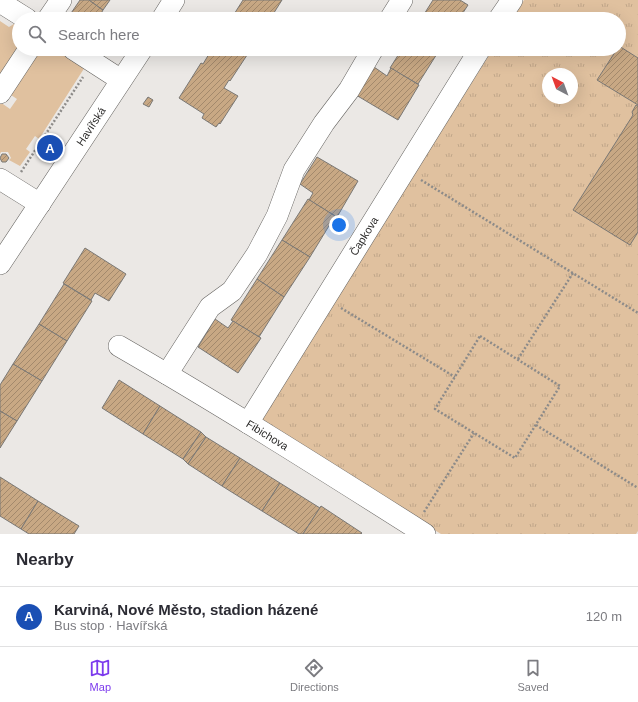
<!DOCTYPE html>
<html lang="en">
<head>
<meta charset="utf-8">
<style>
  body { margin:0; font-family:Helvetica,sans-serif; background:#f7f7f7; color:#2b2b33 }
  .compass { position:absolute; left:542px; top:68px; width:36px; height:36px; border-radius:50%; background:#fff; box-shadow:0 4px 16px #0002; rotate:319deg }
  .you { position:absolute; left:339px; top:225px; width:14px; height:14px; margin:-10px; border:3px solid #fff; border-radius:50%; background:#1a73e8; box-shadow:0 0 0 6px #1a73e833 }
  .badge { display:grid; place-items:center; width:26px; height:26px; border-radius:50%; background:#7c3aed; color:#fff; font-size:13px; font-weight:700 }
  .pin { position:absolute; translate:-50% -50%; border:2px solid #fff; box-shadow:0 1px 4px #0006 }
  .list { margin:0; padding:0; list-style:none }
  h2 { display:flex; justify-content:space-between; align-items:center; height:52px; margin:0; padding:0 16px; font-size:17px }
  h2 small { font-size:13px; font-weight:400; color:#7c7c81 }
  .list li { display:grid; grid-template-columns:26px 1fr auto; gap:12px; align-items:center; box-sizing:border-box; height:60px; padding:0 16px; border-top:1px solid #e1e1e2 }
  .list b { display:block; font-size:15px; white-space:nowrap }
  .list p { margin:0; font-size:13px; white-space:nowrap; color:#7c7c81 }
  .list em { font-size:13px; font-style:normal; color:#7c7c81 }
  .icon { flex:none; width:22px; height:22px; fill:none; stroke:currentColor; stroke-width:2; stroke-linecap:round; stroke-linejoin:round }
  .map { position:relative; flex:none; width:638px; height:534px; overflow:hidden }
  .search { position:absolute; background:#fff; box-shadow:0 4px 16px #0002; left:12px; right:12px; top:12px; height:44px; display:flex; align-items:center; gap:10px; box-sizing:border-box; padding:0 14px; border-radius:22px; color:#7c7c81; font-size:15px }
  .sheet { height:112px; background:#fff }
  nav { display:flex; justify-content:space-around; align-items:center; box-sizing:border-box; height:56px; border-top:1px solid #e1e1e2; background:#fff; font-size:11px; color:#7c7c81 }
  nav a { display:grid; justify-items:center; gap:2px }
  nav .on { color:#7c3aed }
  .map>svg:first-child { display:block }
  .grass { fill:#e0c19f }
  .park { fill:url(#park-tufts); fill-rule:evenodd }
  .building { fill:url(#building-hatch); stroke:#7a7875 }
  .lines { fill:none; stroke-linecap:round; stroke-linejoin:round }
  .minor-casing { stroke:#656360; stroke-width:22 }
  .path { stroke:#8d8b89; stroke-width:2.5; stroke-dasharray:2 2; stroke-linecap:butt }
  .minor { stroke:#fff; stroke-width:21 }
  .labels { text-anchor:middle; dominant-baseline:central; stroke-width:3.5; stroke-linejoin:round; paint-order:stroke }
  .street-label { font-size:11px; fill:#2d2c2b; stroke:#ebe8e5 }
</style>
</head>
<body>
<div class="map">
<svg width="638" height="534" viewBox="0 0 638 534">
  <defs>
    <pattern id="park-tufts" width="24" height="20" patternUnits="userSpaceOnUse"><rect width="24" height="20" fill="#e0c19f"/><path d="M3 7l-1-3M5 7V3M7 7l1-3M15 17l-1-3M17 17v-4M19 17l1-3" fill="none" stroke="#c0a689"/></pattern>
    <pattern id="building-hatch" width="6" height="6" patternUnits="userSpaceOnUse"><rect width="6" height="6" fill="#c8a884"/><path d="M-1 1l2-2M0 6l6-6M5 7l2-2" fill="none" stroke="#a3896c"/></pattern>
  </defs>
  <rect width="100%" height="100%" fill="#ebe8e5"/>
  <!-- grass -->
  <g class="grass">
    <polygon points="0,21 9,27 17,22 19,23 19,49 0,86"/>
    <polygon points="34,49 58,49 85,67 39,139 35,136 26,149 30,152 20,166 9,160 11,158 8,152 1,152 0,154 0,102 10,109 17,99 5,91"/>
  </g>
  <!-- park -->
  <path class="park" d="M 524,0 L 638,0 L 638,531 L 636,534 L 441,534 L 259,420 L 493,49 L 619,49 L 619,19 L 512,19 ZM 548,74 L 572,74 L 572,98 L 548,98 Z"/>
  <!-- building -->
  <g class="building">
    <polygon points="80,0 89,0 103,10 98,19 67,19"/>
    <polygon points="89,0 110,0 103,10"/>
    <polygon points="243,0 282,0 270,19 231,19"/>
    <polygon points="433,0 460,0 468,5 459,19 421,19"/>
    <polygon points="619,46 638,58 638,105 597,80 617,49 619,49"/>
    <polygon points="212,49 251,49 230,81 229,80 224,88 238,96 220,124 219,123 216,127 202,118 204,114 179,98 201,63 203,64"/>
    <polygon points="402,49 440,49 418,84 390,68"/>
    <polygon points="374,67 387,76 391,68 419,85 398,120 356,95"/>
    <polygon points="148,97 153,100 149,107 143,104"/>
    <polygon points="636,105 638,106 638,232 630,245 573,210 633,115 632,112"/>
    <polygon points="2,154 6,154 9,158 6,162 2,162 0,158"/>
    <polygon points="317,157 358,181 337,217 309,200 313,193 300,184"/>
    <polygon points="308,199 335,216 310,257 282,240"/>
    <polygon points="282,240 310,257 284,297 257,279"/>
    <polygon points="85,248 126,274 109,301 95,293 91,300 63,283"/>
    <polygon points="257,279 284,297 259,337 231,320"/>
    <polygon points="64,284 92,301 67,341 39,324"/>
    <polygon points="215,319 228,328 233,321 261,338 238,373 198,347"/>
    <polygon points="39,324 67,341 42,381 13,364"/>
    <polygon points="13,364 42,381 17,421 0,411 0,385"/>
    <polygon points="119,380 160,406 143,434 102,408"/>
    <polygon points="160,406 201,432 183,459 143,434"/>
    <polygon points="0,411 17,421 0,448"/>
    <polygon points="201,432 206,437 188,464 183,459"/>
    <polygon points="206,437 240,458 222,486 188,464"/>
    <polygon points="240,458 280,483 262,511 222,486"/>
    <polygon points="0,477 38,501 21,529 0,516"/>
    <polygon points="280,483 320,508 303,534 299,534 262,511"/>
    <polygon points="38,501 79,526 74,534 29,534 21,529"/>
    <polygon points="321,506 362,533 361,534 303,534"/>
  </g>
  <g class="lines">
    <!-- minor casing -->
    <g class="minor-casing">
      <g id="minor">
        <polyline points="0,2 27,19"/>
        <polyline points="48,19 61,0"/>
        <polyline points="162,19 174,0"/>
        <polyline points="390,19 402,0"/>
        <polyline points="499,19 512,0"/>
        <polyline points="73,49 121,80"/>
        <polyline points="0,93 29,49"/>
        <polyline points="0,179 40,204"/>
        <path id="s1" d="M 0,264 L 142,49"/>
        <path id="s2" d="M 119,346 C 223,406 324,470 425,534"/>
        <polyline points="167,374 210,307 232,291 257,254 277,216 294,170 324,123 349,90 373,49"/>
        <path id="s3" d="M 248,423 L 480,49"/>
      </g>
    </g>
    <!-- path -->
    <g class="path">
      <polyline points="21,172 83,77"/>
      <polyline points="421,180 638,313"/>
      <polyline points="341,308 455,377"/>
      <polygon points="480,336 560,386 515,458 435,409"/>
      <polyline points="518,359 573,273"/>
      <polyline points="536,425 638,488"/>
      <polyline points="424,512 474,433"/>
    </g>
    <!-- minor -->
    <use href="#minor" class="minor"/>
  </g>
  <g class="labels">
    <!-- street labels -->
    <g class="street-label">
      <text stroke="none"><textPath href="#s1" startOffset="165">Havířská</textPath></text>
      <text stroke="none"><textPath href="#s3" startOffset="220">Čapkova</textPath></text>
      <text stroke="none"><textPath href="#s2" startOffset="173">Fibichova</textPath></text>
    </g>
  </g>
</svg>
<svg class="compass" viewBox="-18 -18 36 36"><path d="M0-13l5 13h-10z" fill="#e53935"/><path d="M0 13l5-13h-10z" fill="#7c7c81"/></svg>
<div class="you"></div>
<div class="pin badge" style="left:50px;top:148px;background:#1a4fb4">A</div>
<div class="search"><svg class="icon" aria-label="search" viewBox="0 0 24 24"><circle cx="10" cy="10" r="6"/><path d="M15 15l6 6"/></svg>Search here</div>
</div>
<section class="sheet">
<h2>Nearby<small></small></h2>
<ul class="list">
<li><span class="badge" style="background:#1a4fb4">A</span><div><b>Karviná, Nové Město, stadion házené</b><p>Bus stop · Havířská</p></div><em>120 m</em></li>
</ul>
</section>
<nav>
<a class="on"><svg class="icon" aria-label="map" viewBox="0 0 24 24"><path d="M3 6l6-2 6 2 6-2v14l-6 2-6-2-6 2zM9 4v14M15 6v14"/></svg>Map</a>
<a><svg class="icon" aria-label="directions" viewBox="0 0 24 24"><path d="M12 3l9 9-9 9-9-9zM9 14v-3h6M13 9l2 2-2 2"/></svg>Directions</a>
<a><svg class="icon" aria-label="saved" viewBox="0 0 24 24"><path d="M7 4h10v16l-5-4-5 4z"/></svg>Saved</a>
</nav>
</body>
</html>
